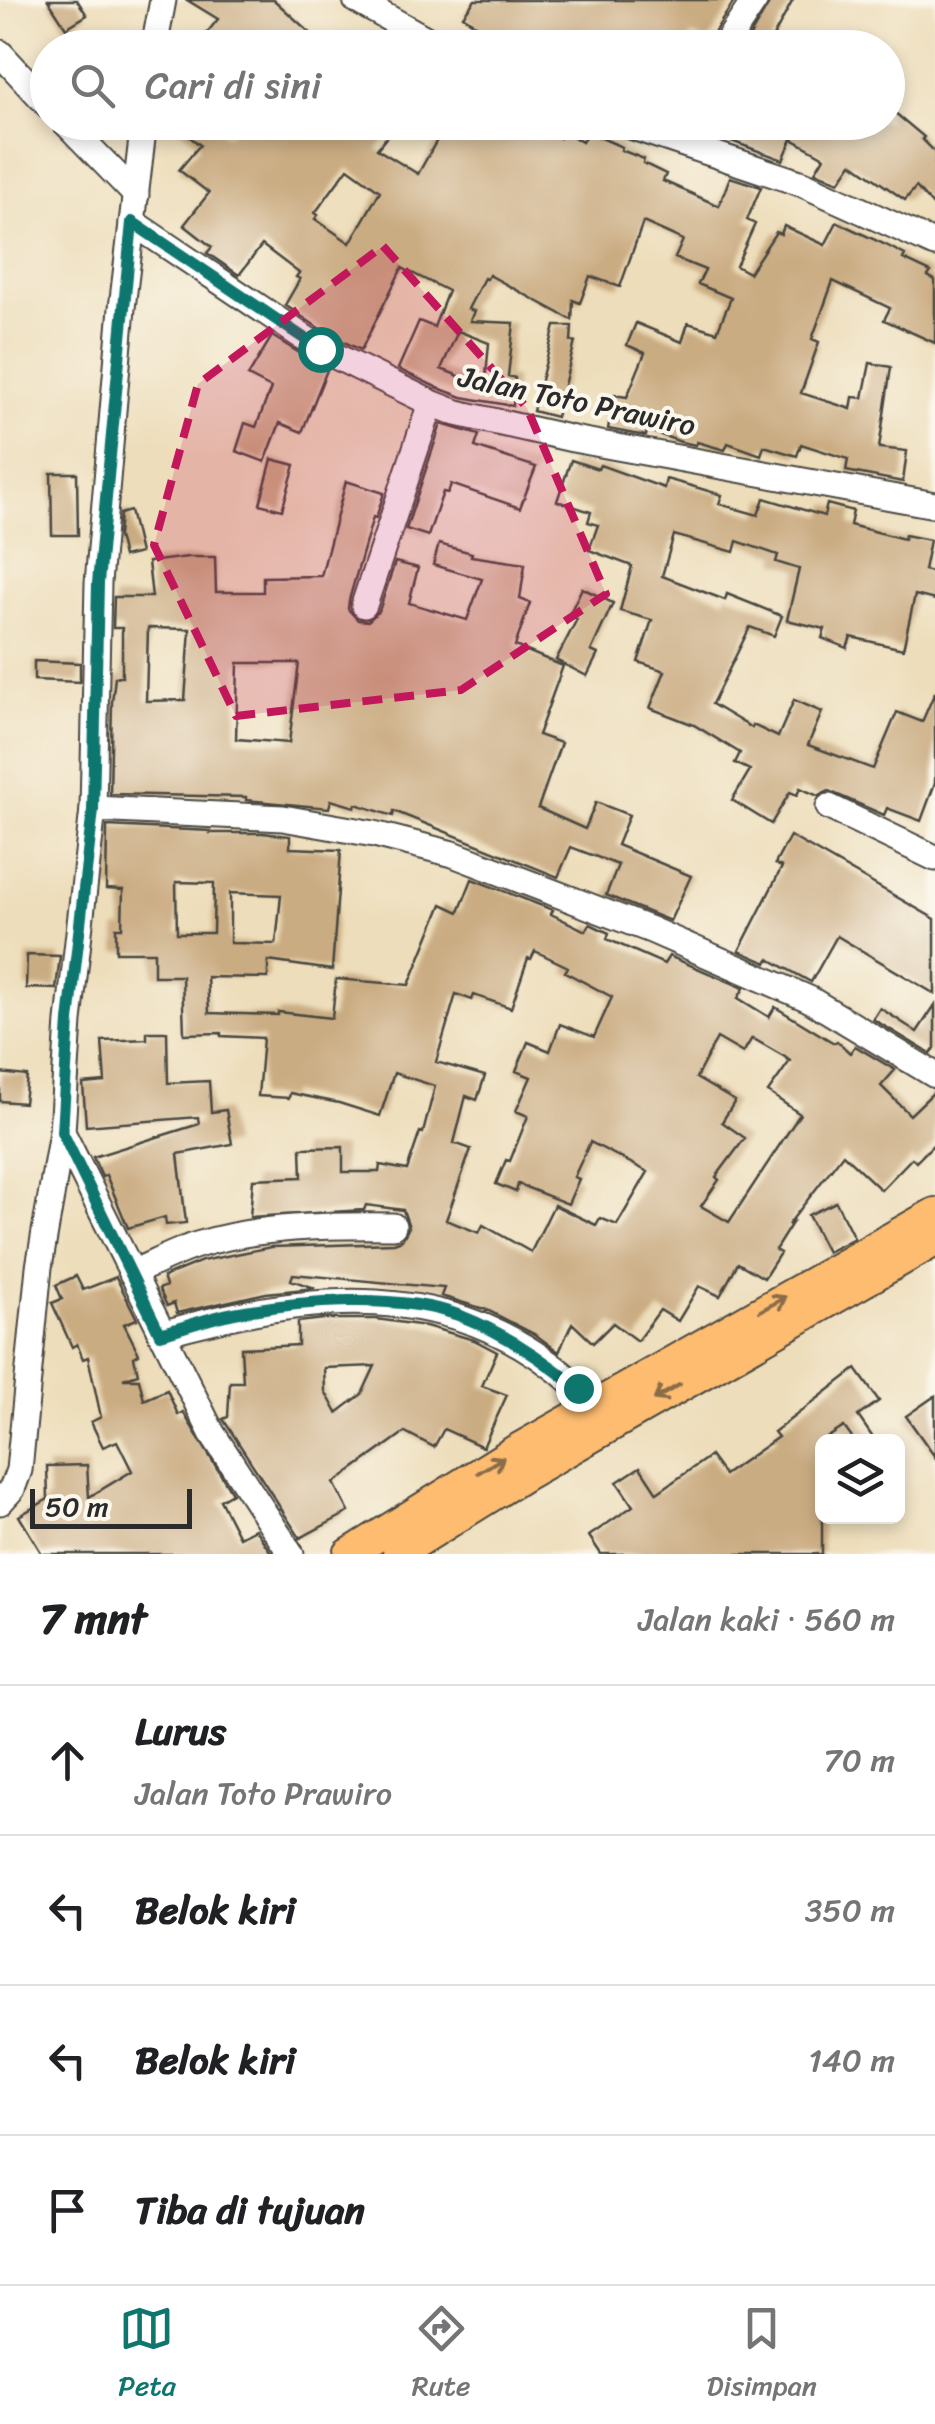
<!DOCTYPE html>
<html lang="id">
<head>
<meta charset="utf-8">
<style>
  body { margin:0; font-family:Sriracha,sans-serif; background:#f2f2f2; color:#202124 }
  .controls { position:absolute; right:30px; bottom:30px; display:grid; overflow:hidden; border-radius:15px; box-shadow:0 5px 15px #0003 }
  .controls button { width:90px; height:90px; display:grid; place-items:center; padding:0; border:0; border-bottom:2px solid #e0e0e0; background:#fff; color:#202124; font:50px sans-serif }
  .scale { position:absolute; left:30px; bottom:25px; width:162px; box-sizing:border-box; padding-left:10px; border:5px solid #2b2b2b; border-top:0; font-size:28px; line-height:35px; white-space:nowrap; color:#2b2b2b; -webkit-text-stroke:8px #fbf7ec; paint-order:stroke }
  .stop { position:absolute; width:30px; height:30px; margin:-22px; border:8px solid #0f766e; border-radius:50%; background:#fff }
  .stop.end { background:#0f766e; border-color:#fff; box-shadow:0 2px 10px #0008 }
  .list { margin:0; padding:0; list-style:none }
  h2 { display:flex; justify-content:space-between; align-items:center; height:130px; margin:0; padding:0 40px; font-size:42px }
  h2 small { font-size:32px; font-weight:400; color:#757577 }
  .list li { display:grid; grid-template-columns:65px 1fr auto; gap:30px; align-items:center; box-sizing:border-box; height:150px; padding:0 40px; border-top:2px solid #e0e0e0 }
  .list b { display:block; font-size:38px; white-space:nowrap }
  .list p { margin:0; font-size:32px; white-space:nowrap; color:#757577 }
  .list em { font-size:32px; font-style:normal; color:#757577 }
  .icon { flex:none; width:55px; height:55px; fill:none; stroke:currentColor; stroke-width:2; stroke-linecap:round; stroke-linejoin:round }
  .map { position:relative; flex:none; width:935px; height:1554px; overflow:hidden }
  .search { position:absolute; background:#fff; box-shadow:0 5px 15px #0003; left:30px; right:30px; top:30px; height:110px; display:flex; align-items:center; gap:25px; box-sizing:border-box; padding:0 35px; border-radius:55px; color:#757577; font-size:38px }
  .sheet { height:730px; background:#fff }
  nav { display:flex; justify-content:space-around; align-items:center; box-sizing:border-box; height:140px; border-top:2px solid #e0e0e0; background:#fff; font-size:28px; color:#757577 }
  nav a { display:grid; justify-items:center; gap:5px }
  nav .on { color:#0f766e }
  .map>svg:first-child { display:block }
  .building { fill:#caac82; fill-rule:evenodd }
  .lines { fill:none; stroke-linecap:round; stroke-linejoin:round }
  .minor-casing { stroke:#484640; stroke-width:29 }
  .major-casing { stroke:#484640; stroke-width:34 }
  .minor { stroke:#fff; stroke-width:25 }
  .major { stroke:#fdbc70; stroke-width:30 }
  .oneway { stroke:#8a6c4a }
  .route { stroke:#0f766e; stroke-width:12 }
  .marked { fill:#c2185b; fill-opacity:0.2; stroke:#c2185b; stroke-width:8; stroke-dasharray:20 12; stroke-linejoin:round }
  .labels { text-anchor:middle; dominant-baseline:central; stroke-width:8; stroke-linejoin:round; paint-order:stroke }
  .street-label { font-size:30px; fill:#2b2b2b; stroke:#fbf7ec }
</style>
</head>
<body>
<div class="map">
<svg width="935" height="1554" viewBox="0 0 935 1554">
  <rect width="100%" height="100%" fill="#fbf7ec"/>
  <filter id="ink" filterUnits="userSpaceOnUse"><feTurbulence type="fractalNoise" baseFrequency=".01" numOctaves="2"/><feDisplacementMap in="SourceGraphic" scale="20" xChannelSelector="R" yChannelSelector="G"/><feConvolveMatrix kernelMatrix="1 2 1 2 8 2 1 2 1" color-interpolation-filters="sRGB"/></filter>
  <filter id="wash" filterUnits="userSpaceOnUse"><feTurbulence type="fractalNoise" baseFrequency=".0048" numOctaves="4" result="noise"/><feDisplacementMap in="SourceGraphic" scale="40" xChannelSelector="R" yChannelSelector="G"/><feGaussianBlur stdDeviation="2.25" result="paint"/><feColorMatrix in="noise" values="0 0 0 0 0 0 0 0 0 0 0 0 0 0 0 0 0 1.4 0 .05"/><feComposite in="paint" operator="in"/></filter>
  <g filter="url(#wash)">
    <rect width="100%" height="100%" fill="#edddba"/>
    <g id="blocks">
      <!-- building -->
      <g class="building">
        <polygon points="48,0 77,0 87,15 66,28"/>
        <polygon points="187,0 274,0 327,48 223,48 206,34 218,19"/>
        <polygon points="475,0 735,0 708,42 692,35 684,48 650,48 626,33 617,48 499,48 483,38 486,32 463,16"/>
        <polygon points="771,0 793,0 767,48 743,48"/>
        <polygon points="888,107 924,137 922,139 935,152 935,208 916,187 905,200 852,163 839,182 815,172 824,157 792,139 783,160 680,122 888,122"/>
        <path d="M 171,122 L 209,122 L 227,136 L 239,122 L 385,122 L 381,129 L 389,134 L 377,149 L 418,174 L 447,122 L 537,122 L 560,138 L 564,131 L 582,142 L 588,132 L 622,147 L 621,150 L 644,159 L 643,163 L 666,174 L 663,181 L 719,206 L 730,177 L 761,187 L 747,220 L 755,224 L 736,266 L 749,273 L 776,232 L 781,234 L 784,226 L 825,245 L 837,222 L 886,245 L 905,255 L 903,259 L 931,272 L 928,276 L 935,280 L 935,343 L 884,320 L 890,308 L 833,281 L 812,339 L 819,342 L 801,393 L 851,409 L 853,397 L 863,398 L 870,363 L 891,367 L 879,448 L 907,451 L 903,482 L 846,471 L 848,459 L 801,444 L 797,456 L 764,446 L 761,455 L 728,443 L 725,450 L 697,442 L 696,445 L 681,442 L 647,430 L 646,436 L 608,429 L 614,395 L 627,397 L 645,353 L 627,345 L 636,323 L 682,342 L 688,323 L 717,332 L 731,298 L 698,284 L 705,270 L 675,258 L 683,240 L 643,222 L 620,287 L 590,276 L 580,303 L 573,300 L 572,320 L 489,275 L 487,279 L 484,278 L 468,309 L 474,311 L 470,321 L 514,323 L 508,376 L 515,378 L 513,406 L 462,397 L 438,388 L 398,369 L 419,321 L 434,327 L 448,291 L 402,268 L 361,350 L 329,335 L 285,305 L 300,279 L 296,277 L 299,273 L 262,245 L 239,275 L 207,253 L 212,247 L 184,225 L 209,193 L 179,170 L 200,145 ZM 348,168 L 380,191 L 350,243 L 315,219 L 318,215 L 315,213 ZM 458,331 L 489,343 L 485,386 L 441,369 Z"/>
        <polygon points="555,326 572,326 571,341 575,342 556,417 533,411"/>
        <polygon points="272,336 327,370 302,432 280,423 265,462 236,451 245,423 256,427 271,388 248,376"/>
        <polygon points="441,424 479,435 475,447 536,467 520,508 451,484 448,493 443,492 428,536 406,529"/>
        <polygon points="272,459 295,465 282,510 260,504"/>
        <polygon points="571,460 598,469 600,465 664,488 666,479 695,487 722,495 719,504 758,515 764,498 824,516 827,504 853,511 850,525 904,539 905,535 930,540 924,570 935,573 935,600 915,595 903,649 851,637 847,648 822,638 825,629 787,620 799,569 776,562 778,555 737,541 734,552 674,535 662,576 725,600 727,594 782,616 774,636 750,627 712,704 752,728 753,725 778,737 794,700 822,712 808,745 873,769 897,712 922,722 935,692 935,783 921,821 887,808 884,815 829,791 818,796 800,788 797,795 790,792 771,824 732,800 750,770 735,763 740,753 694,725 650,708 665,671 638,662 652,620 620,611 632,566 589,550 598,525 588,522 591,512 557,501"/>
        <polygon points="51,473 77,473 78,535 52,535"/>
        <path d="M 346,481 L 384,493 L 376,518 L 373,517 L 349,600 L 348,609 L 358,620 L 368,621 L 379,611 L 395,562 L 418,568 L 409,603 L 467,620 L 482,579 L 433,565 L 439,544 L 472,553 L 471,556 L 525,564 L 520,599 L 530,603 L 515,646 L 563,666 L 538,735 L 561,743 L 538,808 L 585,829 L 596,802 L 629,815 L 617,845 L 691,876 L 670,921 L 606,895 L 618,865 L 571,847 L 558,877 L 394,811 L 393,816 L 356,804 L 355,807 L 331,800 L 329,808 L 246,800 L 246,797 L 110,794 L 112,702 L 115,677 L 122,677 L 122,628 L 113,628 L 114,597 L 152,597 L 148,562 L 188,557 L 215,557 L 216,592 L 263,592 L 263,577 L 321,576 ZM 148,628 L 190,629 L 185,700 L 146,701 ZM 238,663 L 299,663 L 289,743 L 236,739 Z"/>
        <polygon points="130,511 140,553 123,557 118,536 120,514"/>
        <polygon points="582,588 613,603 591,651 598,654 587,676 556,660 577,619 569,615"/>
        <polygon points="34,661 80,663 80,682 34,680"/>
        <path d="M 107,826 L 210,831 L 210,833 L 262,833 L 290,836 L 290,848 L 341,850 L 332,970 L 268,961 L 268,978 L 207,977 L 209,1013 L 278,1015 L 278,1012 L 332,1018 L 336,979 L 409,985 L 442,904 L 459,912 L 472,879 L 553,910 L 551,914 L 586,931 L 590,924 L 609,933 L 607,939 L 664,964 L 669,956 L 744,988 L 738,998 L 769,1017 L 775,1007 L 834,1043 L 837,1041 L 850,1053 L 855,1046 L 895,1070 L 881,1086 L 910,1115 L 935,1091 L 935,1143 L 916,1162 L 912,1158 L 881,1190 L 843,1154 L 788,1225 L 792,1223 L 775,1250 L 780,1253 L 764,1278 L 738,1263 L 720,1296 L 699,1286 L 678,1321 L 660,1310 L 637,1341 L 613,1323 L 593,1343 L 572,1323 L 559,1352 L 536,1335 L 487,1310 L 441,1296 L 444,1288 L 293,1274 L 291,1280 L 315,1288 L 266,1293 L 177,1313 L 174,1303 L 167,1306 L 159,1289 L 166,1286 L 163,1277 L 202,1261 L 271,1247 L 394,1243 L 402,1240 L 409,1227 L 403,1210 L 366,1205 L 364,1210 L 250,1217 L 253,1179 L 302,1177 L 301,1148 L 343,1147 L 343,1172 L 379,1172 L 380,1165 L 407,1170 L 420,1132 L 423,1133 L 435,1086 L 394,1073 L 380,1116 L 339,1103 L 290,1093 L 289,1098 L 258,1096 L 263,1038 L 221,1036 L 221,1033 L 184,1034 L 182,976 L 154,976 L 154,952 L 116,952 L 116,928 L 122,928 L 123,890 L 106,889 ZM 176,882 L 214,883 L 213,933 L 177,933 ZM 230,893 L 281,895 L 276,944 L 230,943 ZM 535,951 L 568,967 L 565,972 L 612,997 L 594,1037 L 560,1024 L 550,1051 L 528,1042 L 516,1071 L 531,1077 L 516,1111 L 528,1116 L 510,1161 L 506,1160 L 496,1184 L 516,1192 L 518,1184 L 568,1204 L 579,1179 L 574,1177 L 590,1142 L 648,1172 L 617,1225 L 600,1218 L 596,1225 L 554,1205 L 531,1252 L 483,1225 L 479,1233 L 446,1220 L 471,1149 L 454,1143 L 466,1096 L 477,1100 L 485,1076 L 436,1062 L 456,994 L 472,1000 L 474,995 L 511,1008 L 528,958 L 531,959 ZM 717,1038 L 743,1053 L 752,1038 L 785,1057 L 790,1061 L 768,1092 L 800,1114 L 729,1222 L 701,1206 L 719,1180 L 716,1177 L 745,1138 L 722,1122 L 735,1101 L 696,1078 Z"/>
        <polygon points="790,836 935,919 935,994 837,936 811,982 769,959 767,963 739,951 782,867 775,864"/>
        <polygon points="27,955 60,956 56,989 26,988"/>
        <polygon points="935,1005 935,1048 931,1054 873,1019 880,1008 917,1032"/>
        <polygon points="147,1032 167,1032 168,1083 209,1081 211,1112 226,1110 232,1144 178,1154 186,1223 166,1225 165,1217 128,1228 106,1175 102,1177 93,1157 199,1124 198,1117 86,1126 83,1084 105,1082 102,1041 147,1039"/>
        <polygon points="0,1073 27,1076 24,1103 0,1101"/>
        <polygon points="836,1202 854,1238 827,1252 808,1215"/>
        <polygon points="76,1276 83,1290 116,1277 137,1319 124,1324 139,1354 134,1357 138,1374 123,1379 139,1379 144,1400 167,1390 178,1415 183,1412 232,1493 220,1500 239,1537 255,1529 272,1554 42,1554 19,1516 48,1499 47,1466 87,1465 89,1497 132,1471 117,1441 103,1447 91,1422 101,1417 88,1357 83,1359 77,1344 72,1347 52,1303 62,1299 56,1285"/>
        <path d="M 324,1319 L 376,1319 L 426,1326 L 474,1340 L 497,1352 L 482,1386 L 507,1395 L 483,1447 L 444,1429 L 434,1447 L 405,1432 L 334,1483 L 349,1512 L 300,1538 L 223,1419 L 228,1417 L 230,1382 L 243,1382 L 241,1348 L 298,1345 L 298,1322 ZM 375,1366 L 362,1394 L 337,1413 L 325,1391 L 324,1368 Z"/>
        <polygon points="856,1369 879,1401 858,1416 876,1442 855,1442 844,1427 822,1441 822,1554 601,1554 589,1536 633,1506 617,1482 640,1467 657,1493 710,1456 724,1475 778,1437 774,1432"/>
        <polygon points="935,1396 935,1457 906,1416"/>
      </g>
    </g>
  </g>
  <g filter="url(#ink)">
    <use href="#blocks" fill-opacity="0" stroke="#484640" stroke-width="2.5"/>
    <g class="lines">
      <!-- minor casing -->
      <g class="minor-casing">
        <g id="minor">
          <polyline points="356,0 442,48"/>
          <polyline points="154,48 163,0"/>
          <polyline points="723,48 755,0"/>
          <polyline points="0,53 48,105"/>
          <polyline points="65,122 136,195"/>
          <polyline points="144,122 122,308 98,583 93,809 69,1021 62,1132 212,1433 291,1554"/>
          <polyline points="618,122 803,184 935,244"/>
          <polyline points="132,222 321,349 431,403 457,413 573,439 935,505"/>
          <polyline points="364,605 431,403"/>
          <polyline points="829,807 935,858"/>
          <polyline points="93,809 283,818 374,834 453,854 651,930 809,999 935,1075"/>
          <path d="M 132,1273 C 153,1264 175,1252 197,1245 C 258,1226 329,1225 393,1226"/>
          <path d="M 161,1334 C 304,1293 455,1275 575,1385 C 586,1395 595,1409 605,1420"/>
          <polyline points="0,1502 12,1489 19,1470 39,1267 62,1132"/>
        </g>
      </g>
      <!-- major casing -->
      <g class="major-casing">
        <g id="major">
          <polyline points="349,1554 516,1450 935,1213"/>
          <polyline points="398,1554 525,1475 935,1241"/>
        </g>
      </g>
      <!-- minor -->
      <use href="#minor" class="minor"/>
      <!-- major -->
      <use href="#major" class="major"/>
    </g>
    <!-- one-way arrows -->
    <defs><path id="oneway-shaft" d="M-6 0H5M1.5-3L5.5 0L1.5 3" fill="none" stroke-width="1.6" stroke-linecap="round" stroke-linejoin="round" transform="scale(2.5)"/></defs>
    <g class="oneway">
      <use href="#oneway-shaft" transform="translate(773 1304) rotate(-29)"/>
      <use href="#oneway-shaft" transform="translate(667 1392) rotate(150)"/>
      <use href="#oneway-shaft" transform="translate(491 1465) rotate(-31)"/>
    </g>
  </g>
  <g class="lines" filter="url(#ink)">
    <!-- route -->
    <path class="route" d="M 320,349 L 132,222 L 98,583 L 93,810 L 69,1021 L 62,1132 L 160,1334 C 185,1327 209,1318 234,1313 C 299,1301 398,1292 461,1316 C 504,1333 542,1358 578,1388"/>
  </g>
  <!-- marked area -->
  <path class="marked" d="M 383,246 L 527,408 L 606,594 L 461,690 L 236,716 L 154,545 L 198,384 Z"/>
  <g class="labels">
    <!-- street labels -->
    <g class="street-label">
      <text transform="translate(577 401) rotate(12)">Jalan Toto Prawiro</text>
    </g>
  </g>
</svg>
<div class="controls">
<button><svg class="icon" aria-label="layers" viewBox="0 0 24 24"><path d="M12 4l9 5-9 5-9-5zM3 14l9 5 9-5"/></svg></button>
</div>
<div class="scale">50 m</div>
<div class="stop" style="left:320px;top:349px"></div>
<div class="stop end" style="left:578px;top:1388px"></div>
<div class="search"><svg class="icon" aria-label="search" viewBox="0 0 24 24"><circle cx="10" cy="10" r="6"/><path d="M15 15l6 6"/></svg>Cari di sini</div>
</div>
<section class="sheet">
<h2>7 mnt<small>Jalan kaki · 560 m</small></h2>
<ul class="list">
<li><svg class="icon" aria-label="ahead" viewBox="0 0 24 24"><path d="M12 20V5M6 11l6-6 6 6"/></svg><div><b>Lurus</b><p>Jalan Toto Prawiro</p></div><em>70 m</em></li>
<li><svg class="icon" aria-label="left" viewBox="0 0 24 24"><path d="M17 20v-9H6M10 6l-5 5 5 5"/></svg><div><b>Belok kiri</b></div><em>350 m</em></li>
<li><svg class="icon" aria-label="left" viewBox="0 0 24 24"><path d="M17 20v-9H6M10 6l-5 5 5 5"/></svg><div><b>Belok kiri</b></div><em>140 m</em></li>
<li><svg class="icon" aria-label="arrive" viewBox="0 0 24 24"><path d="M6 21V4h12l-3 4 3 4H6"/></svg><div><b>Tiba di tujuan</b></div></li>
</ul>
</section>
<nav>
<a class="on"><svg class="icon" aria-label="map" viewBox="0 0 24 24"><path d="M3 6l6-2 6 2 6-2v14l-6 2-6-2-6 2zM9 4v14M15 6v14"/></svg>Peta</a>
<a><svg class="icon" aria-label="directions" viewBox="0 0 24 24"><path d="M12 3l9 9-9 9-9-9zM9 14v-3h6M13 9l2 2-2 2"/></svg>Rute</a>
<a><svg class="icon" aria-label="saved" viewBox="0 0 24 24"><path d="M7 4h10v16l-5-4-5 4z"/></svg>Disimpan</a>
</nav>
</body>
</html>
